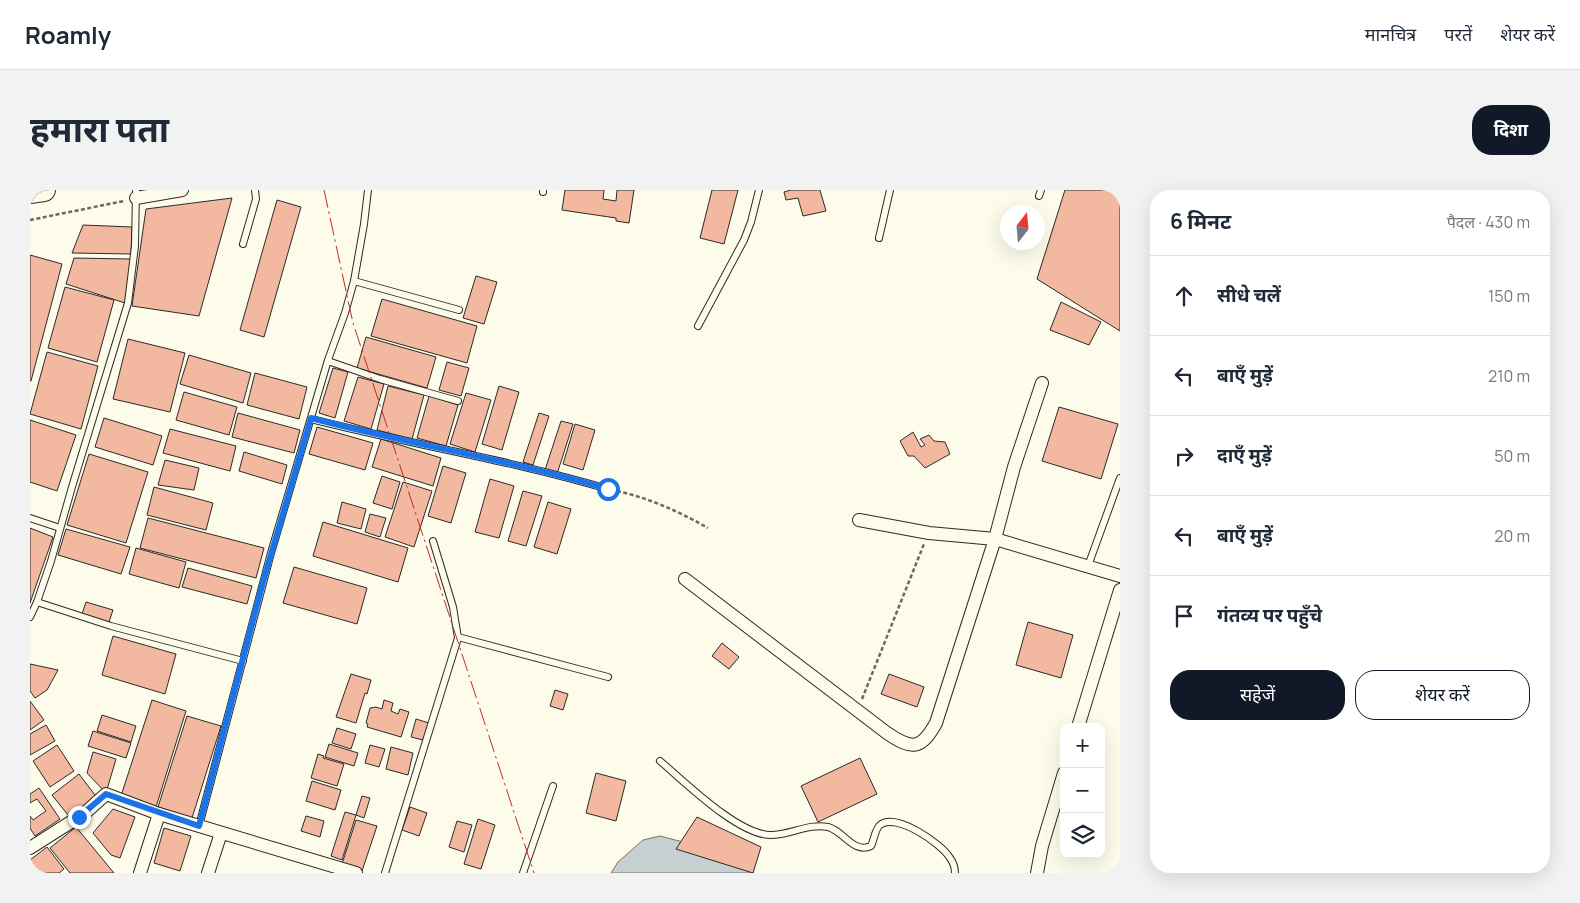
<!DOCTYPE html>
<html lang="hi">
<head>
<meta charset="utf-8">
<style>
  body { margin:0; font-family:Manrope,"Noto Sans Devanagari",sans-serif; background:#f2f2f3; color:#1f2937 }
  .controls { position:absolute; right:15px; bottom:15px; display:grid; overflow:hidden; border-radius:10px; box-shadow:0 5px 20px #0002 }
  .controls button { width:45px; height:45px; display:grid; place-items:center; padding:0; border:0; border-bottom:1px solid #e0e1e3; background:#fff; color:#1f2937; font:25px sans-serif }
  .compass { position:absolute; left:970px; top:15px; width:45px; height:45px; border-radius:50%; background:#fff; box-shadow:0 5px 20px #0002; rotate:16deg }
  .stop { position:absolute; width:15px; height:15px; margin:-11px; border:4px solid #1a73e8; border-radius:50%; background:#fff }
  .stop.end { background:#1a73e8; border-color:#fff; box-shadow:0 1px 5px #0008 }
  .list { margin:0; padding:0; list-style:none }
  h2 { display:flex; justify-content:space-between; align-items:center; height:65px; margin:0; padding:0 20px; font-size:21px }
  h2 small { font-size:16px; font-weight:400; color:#747a83 }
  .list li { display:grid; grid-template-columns:32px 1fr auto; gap:15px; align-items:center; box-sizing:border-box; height:80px; padding:0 20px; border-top:1px solid #e0e1e3 }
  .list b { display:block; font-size:19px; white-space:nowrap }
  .list em { font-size:16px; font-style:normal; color:#747a83 }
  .actions { display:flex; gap:10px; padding:15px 20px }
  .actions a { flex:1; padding:11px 0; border:1px solid #111827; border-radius:20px; text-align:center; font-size:18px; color:#111827 }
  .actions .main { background:#111827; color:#fff }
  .icon { flex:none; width:28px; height:28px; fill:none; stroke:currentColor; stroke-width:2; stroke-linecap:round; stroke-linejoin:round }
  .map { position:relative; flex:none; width:1090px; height:683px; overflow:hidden; border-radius:20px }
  header { display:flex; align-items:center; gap:30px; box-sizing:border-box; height:70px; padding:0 25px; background:#fff; border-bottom:1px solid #e0e1e3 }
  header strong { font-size:24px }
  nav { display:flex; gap:28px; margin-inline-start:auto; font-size:18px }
  .intro { display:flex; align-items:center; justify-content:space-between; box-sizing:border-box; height:120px; padding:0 30px }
  h1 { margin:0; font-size:35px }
  .button { padding:12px 22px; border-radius:20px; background:#111827; color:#fff; font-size:18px; font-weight:700 }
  main { display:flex; gap:30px; padding:0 30px }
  aside { flex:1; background:#fff; border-radius:20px; box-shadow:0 5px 20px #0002 }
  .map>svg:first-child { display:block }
  .water { fill:#c7d0d0; stroke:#74746e }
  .building { fill:#f2b8a0; stroke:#2b2b2b }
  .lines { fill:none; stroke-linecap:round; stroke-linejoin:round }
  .lane-casing { stroke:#2b2b2b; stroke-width:8 }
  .street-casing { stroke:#2b2b2b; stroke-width:14 }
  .highway-casing { stroke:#2b2b2b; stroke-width:24 }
  .path { stroke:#6a6964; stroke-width:2.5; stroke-dasharray:4 2.5; stroke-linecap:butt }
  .lane { stroke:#fdfbea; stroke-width:6 }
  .street { stroke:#fdfbea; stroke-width:12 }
  .highway { stroke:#fdfbea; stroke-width:22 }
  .power { stroke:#c62828; stroke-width:1; stroke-dasharray:18 4 2.5 4; stroke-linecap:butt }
  .route { stroke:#1a73e8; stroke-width:6 }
</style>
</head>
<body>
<header>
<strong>Roamly</strong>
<nav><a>मानचित्र</a><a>परतें</a><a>शेयर करें</a></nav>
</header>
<div class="intro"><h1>हमारा पता</h1><a class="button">दिशा</a></div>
<main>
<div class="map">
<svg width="1090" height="683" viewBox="0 0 1090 683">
  <rect width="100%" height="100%" fill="#fdfbea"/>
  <!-- water -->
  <polygon class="water" points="630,646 653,652 679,666 724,683 581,683 588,672 613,650"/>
  <!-- building -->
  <g class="building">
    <polygon points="535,0 574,0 573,9 586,11 587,0 604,0 599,33 586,31 586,28 532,20"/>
    <polygon points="682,0 708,0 694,54 670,48"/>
    <polygon points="761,0 790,0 796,21 773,26 768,8 756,10 754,2"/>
    <polygon points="1035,0 1090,0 1090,141 1007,89"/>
    <polygon points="202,8 169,126 102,116 116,19"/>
    <polygon points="247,10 271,17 234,147 210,140"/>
    <polygon points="53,35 102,37 101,64 42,63"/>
    <polygon points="0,65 32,74 1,191 0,191"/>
    <polygon points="44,68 101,69 95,113 36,94"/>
    <polygon points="446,86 467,92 454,134 433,128"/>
    <polygon points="35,97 84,110 67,172 18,158"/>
    <polygon points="352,109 447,136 437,173 341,146"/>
    <polygon points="1031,112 1071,132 1059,155 1020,140"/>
    <polygon points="336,147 406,167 397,198 327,178"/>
    <polygon points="98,149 155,163 140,222 83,209"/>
    <polygon points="17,162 68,176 51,239 0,224"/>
    <polygon points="159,165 221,183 213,213 150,194"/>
    <polygon points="417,172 439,178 431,206 409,200"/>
    <polygon points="303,178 318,182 305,228 289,223"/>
    <polygon points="225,183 277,197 269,229 217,215"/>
    <polygon points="328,187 354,194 341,239 314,231"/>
    <polygon points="358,196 394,205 382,249 347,240"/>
    <polygon points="469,196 489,202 472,260 452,254"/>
    <polygon points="154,202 207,217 199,245 146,230"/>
    <polygon points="436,203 461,210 445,262 420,254"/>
    <polygon points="399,206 428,215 416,256 387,248"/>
    <polygon points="1029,217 1088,234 1071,289 1012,271"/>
    <polygon points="208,223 270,240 264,263 202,247"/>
    <polygon points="509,223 519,226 503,275 493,272"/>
    <polygon points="74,228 132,246 123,275 65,257"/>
    <polygon points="0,230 46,245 27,301 0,292"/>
    <polygon points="531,231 543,234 527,284 515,280"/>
    <polygon points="545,234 565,240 553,280 533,274"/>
    <polygon points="287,237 343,253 335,280 279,264"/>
    <polygon points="140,239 206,256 200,281 133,263"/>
    <polygon points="883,242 891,257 895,255 890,249 899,245 904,251 915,252 920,264 895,278 884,266 878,266 870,251"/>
    <polygon points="351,249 411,268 403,296 342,277"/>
    <polygon points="214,262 257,275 252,294 209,281"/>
    <polygon points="59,264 118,282 96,353 37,335"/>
    <polygon points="135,270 169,278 164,300 128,295"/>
    <polygon points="413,276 436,283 421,333 398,326"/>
    <polygon points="352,286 370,292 362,319 343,313"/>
    <polygon points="460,289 484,296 469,348 445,342"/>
    <polygon points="373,292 402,301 384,357 355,347"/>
    <polygon points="124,297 183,313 176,340 117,325"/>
    <polygon points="493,301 512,306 496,356 478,351"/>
    <polygon points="312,312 336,319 331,339 307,333"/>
    <polygon points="518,312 541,319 527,364 504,357"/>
    <polygon points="340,324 356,328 350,347 335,342"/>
    <polygon points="118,328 234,358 226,388 110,358"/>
    <polygon points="293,332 378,358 368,392 283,366"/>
    <polygon points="0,338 23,347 0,413"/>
    <polygon points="36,339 100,357 91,384 28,365"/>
    <polygon points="106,358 156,372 149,398 99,384"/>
    <polygon points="264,377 337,398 327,434 253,413"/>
    <polygon points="158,378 222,396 217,414 152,397"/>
    <polygon points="56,412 83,420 79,432 52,424"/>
    <polygon points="998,432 1043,445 1031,488 986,475"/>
    <polygon points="83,446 146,464 135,504 72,485"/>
    <polygon points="692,453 709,467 699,479 682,466"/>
    <polygon points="0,474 28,480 17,500 5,508 0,501"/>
    <polygon points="321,484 341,490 337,504 335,503 326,533 306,527"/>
    <polygon points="859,484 894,497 887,517 851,504"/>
    <polygon points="525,500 538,504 533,520 520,516"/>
    <polygon points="122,510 156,521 126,617 91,606"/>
    <polygon points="354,510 363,513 361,521 368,524 370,519 379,522 371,547 337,537 338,534 336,533 340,518 346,517 352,519"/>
    <polygon points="0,511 14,530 0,540"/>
    <polygon points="72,525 106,536 101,552 67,541"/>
    <polygon points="157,526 191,536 162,628 128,617"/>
    <polygon points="386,529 399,533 393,550 381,547"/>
    <polygon points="16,535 25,551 0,565 0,544"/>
    <polygon points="307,538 326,544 321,559 302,553"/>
    <polygon points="63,541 101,553 96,568 58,556"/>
    <polygon points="299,554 328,563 324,576 295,567"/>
    <polygon points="27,555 44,581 20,597 3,571"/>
    <polygon points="340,555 355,559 349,577 335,573"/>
    <polygon points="361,557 383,563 378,585 356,579"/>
    <polygon points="63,562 86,569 76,603 57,583"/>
    <polygon points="288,564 294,566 293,568 314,574 307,596 281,588"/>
    <polygon points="830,568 847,604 788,632 771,596"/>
    <polygon points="566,583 596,591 586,631 556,623"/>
    <polygon points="49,584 68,609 42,630 22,605"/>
    <polygon points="282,591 311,600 305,620 276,611"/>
    <polygon points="9,598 30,629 5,646 0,638 0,626 3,630 16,621 7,609 0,613 0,604"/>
    <polygon points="332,606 340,608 334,628 326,625"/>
    <polygon points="380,617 397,623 389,646 372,640"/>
    <polygon points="83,619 105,627 90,668 81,665 63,643"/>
    <polygon points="315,622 326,625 312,670 301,666"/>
    <polygon points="276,626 294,631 290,647 271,641"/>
    <polygon points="667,627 731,657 723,683 646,659"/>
    <polygon points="448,629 465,635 451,679 434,674"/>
    <polygon points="326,630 347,636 332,681 312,674"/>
    <polygon points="427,631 442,635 434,662 419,657"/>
    <polygon points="46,637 84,683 40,683 20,658"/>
    <polygon points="134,638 161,646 150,681 124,673"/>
    <polygon points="17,657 34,679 29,683 0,683 0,670"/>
  </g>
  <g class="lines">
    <!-- lane casing -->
    <g class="lane-casing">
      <g id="lane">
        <polyline points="513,2 513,0"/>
        <polyline points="1009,6 1011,0"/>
        <polyline points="849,48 860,0"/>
        <polyline points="213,54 226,9 225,0"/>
        <polyline points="324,91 429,120"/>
        <polyline points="668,136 714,50 721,32 729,0"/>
        <polyline points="298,171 350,189 428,211"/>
        <path d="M 281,229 C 379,254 480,270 578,299"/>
        <polyline points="0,328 30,338"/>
        <polyline points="1058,376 1090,288"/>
        <polyline points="7,412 81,436 213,471"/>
        <polyline points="0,427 7,412 21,371 42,297 98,113 105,56 106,0"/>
        <polyline points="428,447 578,487"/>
        <path d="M 630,571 C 655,592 708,645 741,645 C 760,645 779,633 798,637 C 814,641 823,664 841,656 C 844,650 845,639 850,635 C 866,622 912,654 920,668 C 923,672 925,678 925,683"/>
        <polyline points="169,636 241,363 298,170 315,123 324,91 334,34 338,0"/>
        <polyline points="355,683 428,448 423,417 403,351"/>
        <polyline points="493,683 523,596"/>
      </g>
    </g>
    <!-- street casing -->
    <g class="street-casing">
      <g id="street">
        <polyline points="106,8 152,0"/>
        <polyline points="829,330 899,343 965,349 1090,386"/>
        <path d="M 655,389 L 857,543 C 882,560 891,560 906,533 L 965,349 L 984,277 L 1012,193"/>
        <polyline points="1048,537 1090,400"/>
        <polyline points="0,658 55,623 76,604 129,624 326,683"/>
        <polyline points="110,683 129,624"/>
        <polyline points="178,683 191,643"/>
        <polyline points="1007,683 1012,656 1034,583"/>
      </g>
    </g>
    <!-- highway casing -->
    <g class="highway-casing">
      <polyline id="highway" points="0,2 14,0"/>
    </g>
    <!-- path -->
    <g class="path">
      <polyline points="0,30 94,11"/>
      <path d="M 587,301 C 619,308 650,322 678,338"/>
      <polyline points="832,509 894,354"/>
    </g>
    <!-- lane -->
    <use href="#lane" class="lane"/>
    <!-- street -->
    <use href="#street" class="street"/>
    <!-- highway -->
    <use href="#highway" class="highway"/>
    <!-- power -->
    <polyline class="power" points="294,0 323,133 504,683"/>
  </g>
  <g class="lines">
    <!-- route -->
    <path class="route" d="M 49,627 L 76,604 L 169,636 L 233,392 L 281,228 C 379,254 480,270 578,299"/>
  </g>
</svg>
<div class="controls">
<button>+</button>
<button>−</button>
<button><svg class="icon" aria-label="layers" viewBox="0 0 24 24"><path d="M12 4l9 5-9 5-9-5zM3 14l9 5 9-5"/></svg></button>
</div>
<svg class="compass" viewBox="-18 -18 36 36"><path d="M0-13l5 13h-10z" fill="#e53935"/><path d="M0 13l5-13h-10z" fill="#747a83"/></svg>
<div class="stop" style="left:578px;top:299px"></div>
<div class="stop end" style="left:49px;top:627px"></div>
</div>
<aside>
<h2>6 मिनट<small>पैदल · 430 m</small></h2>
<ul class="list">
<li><svg class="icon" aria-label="ahead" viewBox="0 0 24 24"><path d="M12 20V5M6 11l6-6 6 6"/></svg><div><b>सीधे चलें</b></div><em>150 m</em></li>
<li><svg class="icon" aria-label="left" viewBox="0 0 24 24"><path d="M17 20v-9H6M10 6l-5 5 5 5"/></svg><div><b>बाएँ मुड़ें</b></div><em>210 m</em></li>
<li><svg class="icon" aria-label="right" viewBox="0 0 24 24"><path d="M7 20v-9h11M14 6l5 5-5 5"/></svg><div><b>दाएँ मुड़ें</b></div><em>50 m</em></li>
<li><svg class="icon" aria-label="left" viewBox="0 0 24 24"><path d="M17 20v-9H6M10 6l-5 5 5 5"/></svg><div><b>बाएँ मुड़ें</b></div><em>20 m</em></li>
<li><svg class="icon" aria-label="arrive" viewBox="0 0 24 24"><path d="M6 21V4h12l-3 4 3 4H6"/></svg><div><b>गंतव्य पर पहुँचे</b></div></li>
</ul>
<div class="actions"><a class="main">सहेजें</a><a>शेयर करें</a></div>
</aside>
</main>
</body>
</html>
